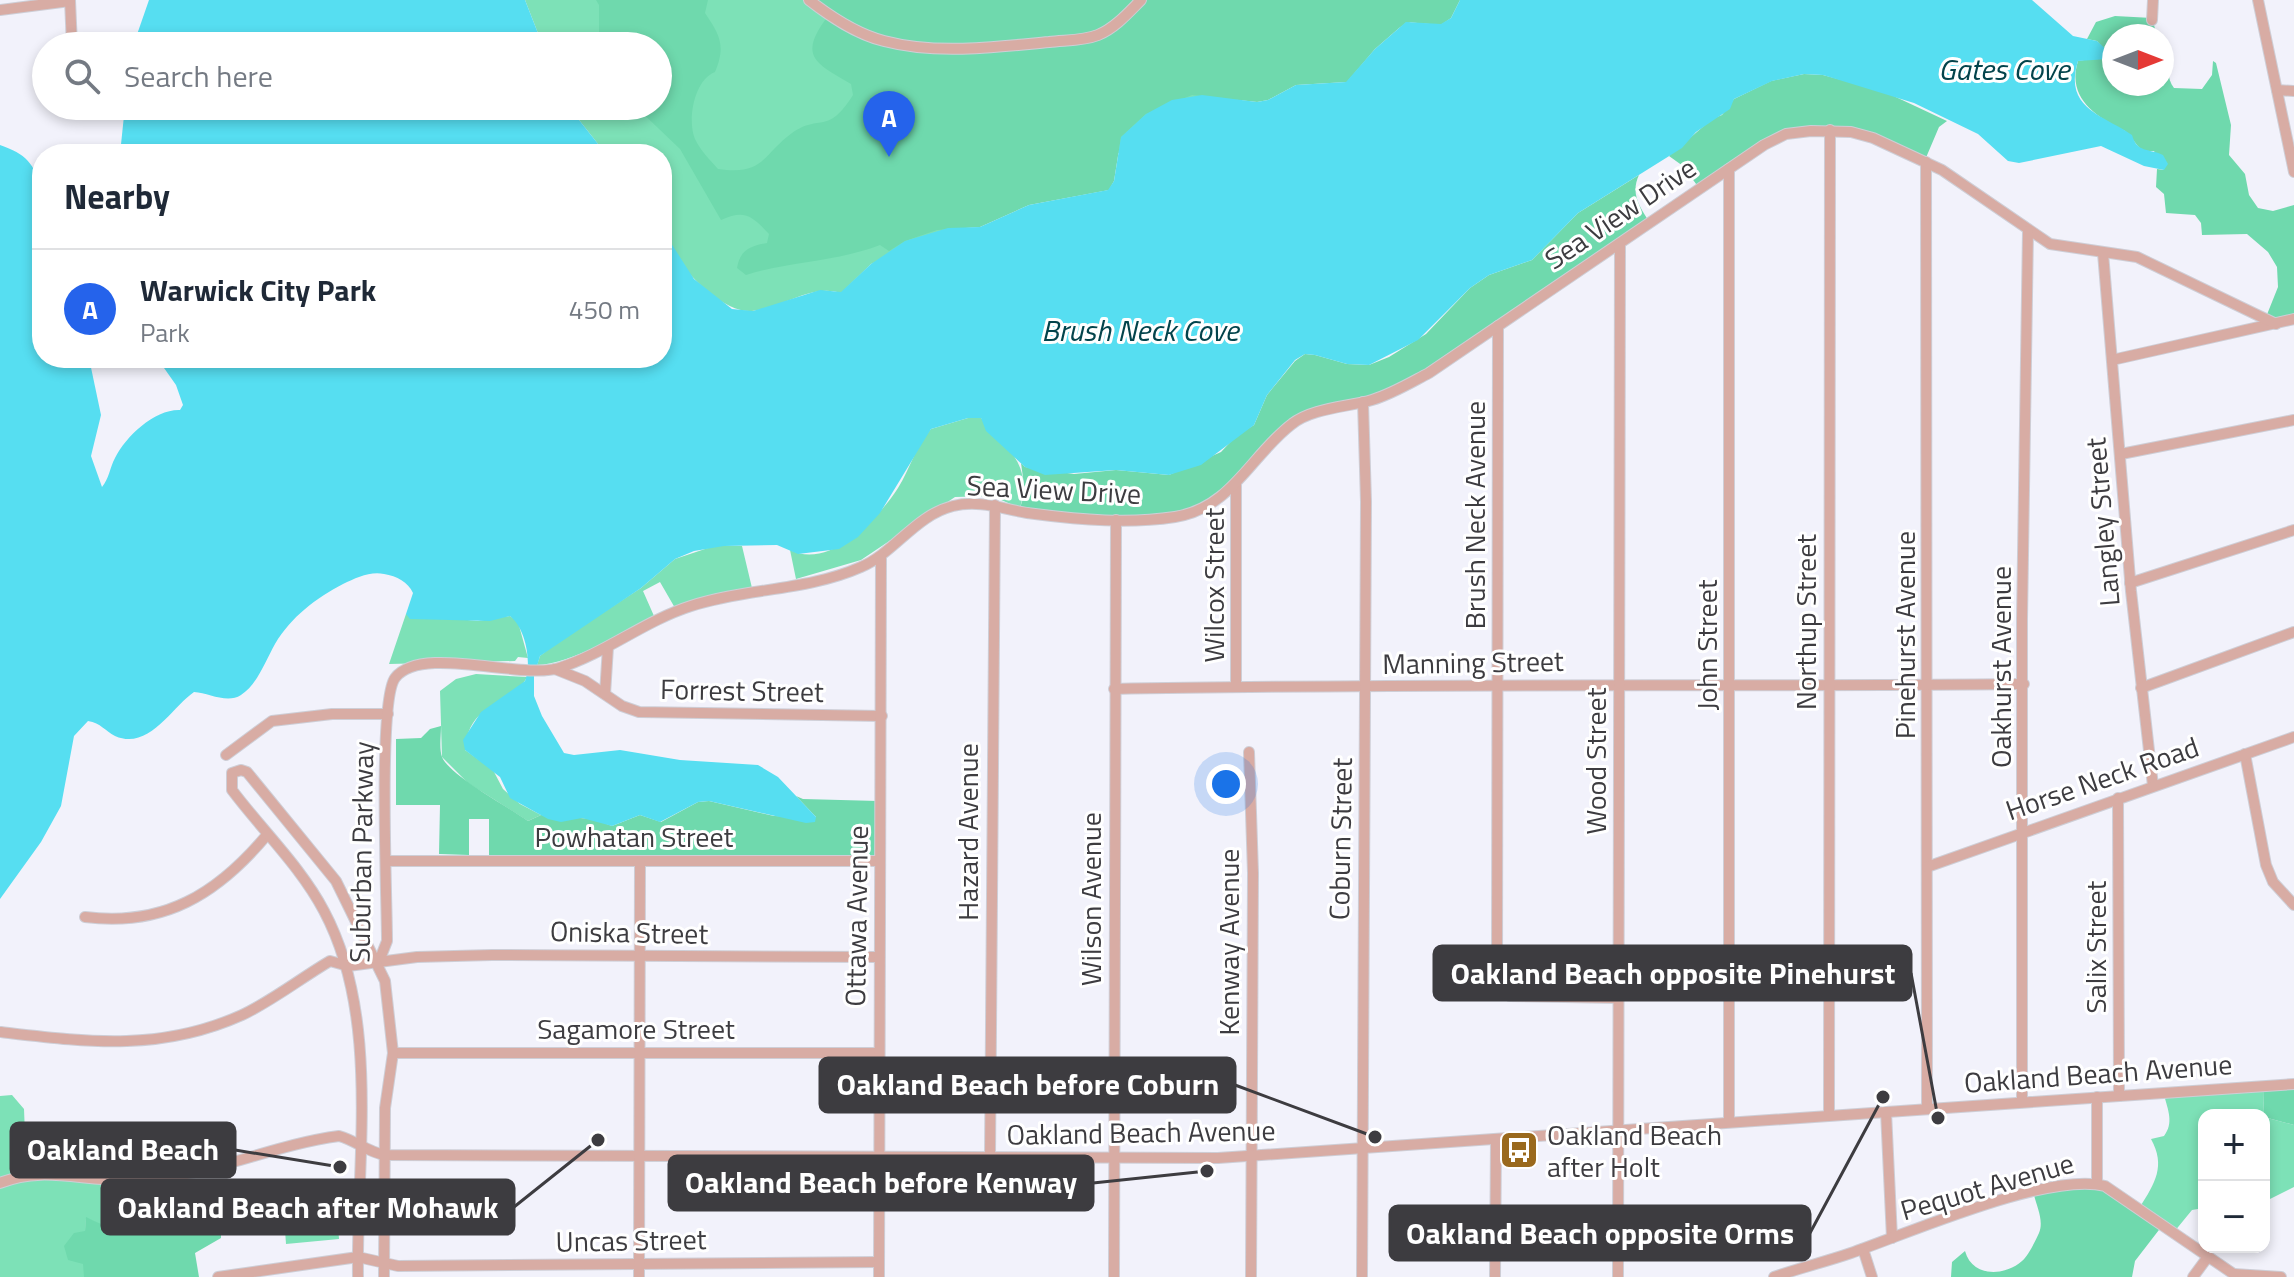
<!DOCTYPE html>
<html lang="en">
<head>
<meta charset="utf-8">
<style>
  body { margin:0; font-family:"Titillium Web",sans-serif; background:#f2f2f3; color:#1f2937 }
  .controls { position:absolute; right:24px; bottom:24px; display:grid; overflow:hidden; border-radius:16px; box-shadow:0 4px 12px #0003 }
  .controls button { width:72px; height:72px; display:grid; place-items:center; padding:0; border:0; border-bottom:2px solid #e0e1e3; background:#fff; color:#1f2937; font:40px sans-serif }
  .compass { position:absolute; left:2102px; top:24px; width:72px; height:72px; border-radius:50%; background:#fff; box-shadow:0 4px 12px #0003; rotate:90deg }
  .you { position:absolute; left:1226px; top:784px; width:28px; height:28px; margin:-20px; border:6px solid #fff; border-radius:50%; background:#1a73e8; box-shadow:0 0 0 12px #1a73e833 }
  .badge { display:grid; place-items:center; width:52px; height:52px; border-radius:50%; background:#2563eb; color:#fff; font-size:26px; font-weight:700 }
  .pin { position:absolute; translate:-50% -66px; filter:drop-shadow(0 2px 4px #0008) }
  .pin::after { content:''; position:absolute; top:42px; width:28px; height:24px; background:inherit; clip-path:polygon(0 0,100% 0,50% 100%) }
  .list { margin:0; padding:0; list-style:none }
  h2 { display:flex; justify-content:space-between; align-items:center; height:104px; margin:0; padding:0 32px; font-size:34px }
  h2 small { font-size:26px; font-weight:400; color:#747a83 }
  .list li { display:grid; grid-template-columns:52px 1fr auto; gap:24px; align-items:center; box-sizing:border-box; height:120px; padding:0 32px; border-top:2px solid #e0e1e3 }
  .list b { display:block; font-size:30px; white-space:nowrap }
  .list p { margin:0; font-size:26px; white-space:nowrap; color:#747a83 }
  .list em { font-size:26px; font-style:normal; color:#747a83 }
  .icon { flex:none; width:44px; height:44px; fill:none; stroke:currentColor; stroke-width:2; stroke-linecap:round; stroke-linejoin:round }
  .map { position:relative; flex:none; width:2294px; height:1277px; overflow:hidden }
  .search { position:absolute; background:#fff; box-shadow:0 4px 12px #0003; left:32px; top:32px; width:640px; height:88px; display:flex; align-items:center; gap:20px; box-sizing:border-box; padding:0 28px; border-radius:44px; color:#747a83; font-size:30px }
  .panel { position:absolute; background:#fff; box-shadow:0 4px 12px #0003; left:32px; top:144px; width:640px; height:224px; border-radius:32px }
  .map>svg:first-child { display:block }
  .green { fill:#7de1b7 }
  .forest { fill:#6fd9ad }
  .water { fill:#56def1 }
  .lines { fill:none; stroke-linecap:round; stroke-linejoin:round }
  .minor-casing { stroke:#ceced6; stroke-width:12 }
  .minor { stroke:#d8aca4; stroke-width:10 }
  .labels { text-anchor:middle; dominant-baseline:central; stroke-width:6; stroke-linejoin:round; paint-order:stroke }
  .street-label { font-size:28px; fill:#3d3c40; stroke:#fff }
  .poi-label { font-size:28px; fill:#3d3c40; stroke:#fff; text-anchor:start }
  .water-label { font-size:30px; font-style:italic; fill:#03444c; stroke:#fff }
  .leader { fill:none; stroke:#3d3c40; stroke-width:3 }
  .callout-dot { fill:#3d3c40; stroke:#fff; stroke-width:3 }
  .callout { fill:#3d3c40; stroke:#3d3c40; stroke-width:3 }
  .callout-label { font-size:30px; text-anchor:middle; font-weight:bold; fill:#fff }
</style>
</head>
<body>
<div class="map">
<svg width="2294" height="1277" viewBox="0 0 2294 1277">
  <rect width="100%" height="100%" fill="#f2f2fb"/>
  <!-- green -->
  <g class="green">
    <path d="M 525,0 L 1460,0 L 871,264 L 841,293 C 811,283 783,308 752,311 C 719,314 669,258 662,228 C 657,206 662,177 662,154 L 606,154 L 568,106 L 658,106 L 658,46 L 543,46 Z"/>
    <path d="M 968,418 L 981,418 C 1007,448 1033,464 1020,508 L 992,496 L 955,497 L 861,560 L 796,579 L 790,550 C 830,570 878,519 898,488 C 910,469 916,445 931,429 Z"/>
    <path d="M 714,546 L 742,546 L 752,588 L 675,608 L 660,582 L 643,591 L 654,616 C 622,633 572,664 537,665 L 540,656 L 559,641 L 641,588 L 675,559 Z"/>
    <polygon points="406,614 478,621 510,616 518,622 528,658 518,657 515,661 389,664"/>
    <path d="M 476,674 L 527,677 C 509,711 469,699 465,750 L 493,770 L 503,789 L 520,804 L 541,815 L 528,821 L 468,783 L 442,757 L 440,691 L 456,679 Z"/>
    <path d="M 2263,1087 L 2264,1115 L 2204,1115 L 2204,1208 L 2192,1210 L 2174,1232 L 2140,1207 C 2155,1183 2166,1166 2151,1139 L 2164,1136 C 2174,1123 2168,1110 2164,1095 Z"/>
    <polygon points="12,1095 24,1109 25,1134 37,1144 37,1172 106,1178 108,1228 86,1218 84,1277 0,1277 0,1096"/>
    <polygon points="2264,1117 2294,1125 2294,1187 2264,1202"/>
    <polygon points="337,1212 339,1239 286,1244 284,1216"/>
  </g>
  <!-- forest -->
  <g class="forest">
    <path d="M 596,0 L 708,0 L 705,13 C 720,35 726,46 715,72 C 694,80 687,120 695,139 C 700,150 710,160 718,169 C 764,176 762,155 792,133 C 821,113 827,136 853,95 L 851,84 C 816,63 797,57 828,16 L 810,0 L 1460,0 L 1451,18 L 1441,25 L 1406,22 L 1375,49 L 1347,82 L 1296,85 L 1268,100 L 1257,102 L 1192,95 L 1146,114 L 1121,137 L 1114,181 L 1109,190 L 1029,205 L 980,227 L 937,230 L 905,241 L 889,251 L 880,245 C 836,262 791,261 746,275 L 737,268 C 740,250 750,246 767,243 L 769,234 C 752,216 745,209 721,220 L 680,149 L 635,106 L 658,106 L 658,46 L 599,46 L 599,5 Z"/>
    <path d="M 2115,16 L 2152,18 L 2157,36 L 2114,36 L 2114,84 L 2162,84 L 2162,56 C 2170,66 2166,78 2174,88 L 2202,89 L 2212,75 L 2213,61 L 2216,63 L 2231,125 L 2229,155 L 2245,174 L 2249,195 L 2258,208 L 2273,211 L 2294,205 L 2294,320 L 2275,324 L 2266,317 L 2278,287 L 2277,267 L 2268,252 L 2247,234 L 2202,235 L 2201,223 L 2195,215 L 2166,213 L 2164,194 L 2156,187 L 2157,169 L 2164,170 L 2154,151 L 2143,151 C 2135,145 2130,132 2121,129 C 2093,115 2067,96 2078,61 L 2110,56 L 2097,41 L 2087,39 L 2096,22 Z"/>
    <polygon points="1804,74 1823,75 1883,91 1947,121 1939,127 1925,160 1853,132 1788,134 1699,188 1683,166 1669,156 1712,119 1722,115 1734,99 1771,81"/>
    <path d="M 1639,175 C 1630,194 1640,207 1650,223 L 1397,392 L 1296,422 L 1236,485 L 1189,515 L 1116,521 L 1020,508 L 1025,492 L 1021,463 L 1025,467 L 1074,474 L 1116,470 L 1169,475 L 1221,452 L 1236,436 L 1254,425 L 1267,395 L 1295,361 L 1305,354 L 1315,355 L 1347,364 L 1369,365 L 1389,357 L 1426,334 L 1470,288 L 1489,275 L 1532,260 L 1578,213 Z"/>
    <path d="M 441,726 C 441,735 439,749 442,757 C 450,776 509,807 528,821 L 541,815 L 593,819 L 612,826 L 640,815 L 661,822 L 698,802 L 709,801 L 774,816 L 816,817 L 796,796 L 803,799 L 878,801 L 876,860 L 696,855 L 489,855 L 489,819 L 469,819 L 469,855 L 439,854 L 440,805 L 396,805 L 396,739 L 421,738 L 430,729 Z"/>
    <polygon points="2294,1084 2294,1125 2264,1117 2263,1087"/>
    <path d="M 2096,1183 L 2162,1226 L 2135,1261 L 2132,1277 L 1951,1277 L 1952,1262 L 1965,1251 C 1972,1277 2004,1277 2022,1261 C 2028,1256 2036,1240 2039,1233 C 2044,1221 2037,1207 2034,1195 Z"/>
    <path d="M 190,1213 L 206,1215 L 221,1231 L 221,1238 L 195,1253 L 199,1277 L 84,1277 L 83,1264 L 68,1260 L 64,1246 L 74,1233 L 85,1231 L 86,1217 C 126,1237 152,1238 190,1213 Z"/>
  </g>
  <!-- water -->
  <g class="water">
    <polygon points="149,0 525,0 543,46 133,46"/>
    <path d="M 1460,0 L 2032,0 L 2073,36 L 2097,41 L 2110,53 L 2108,59 L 2078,61 C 2063,109 2104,115 2132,135 C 2137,153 2148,148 2163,155 L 2168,164 L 2164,170 L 2144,166 L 2101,146 L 2019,163 L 2008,161 L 1978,134 L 1914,103 L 1823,75 L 1804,74 L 1772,81 L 1734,99 L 1730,109 L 1696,132 L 1682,148 L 1578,213 L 1532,260 L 1489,275 L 1470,288 L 1418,340 L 1369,365 L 1347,364 L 1315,355 L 1305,354 L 1295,360 L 1267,395 L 1254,425 L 1201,465 L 1169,475 L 1116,470 L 1045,475 L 1025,467 L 986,431 L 981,418 L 968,418 L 931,429 L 880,513 L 858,537 L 839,549 L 798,554 L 777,545 L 724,546 L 694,551 L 675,559 L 641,588 L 540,656 L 534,676 L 534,696 L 542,716 L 564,753 L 574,755 L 620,750 L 680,760 L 758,765 L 778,777 L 816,817 L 815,822 L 806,823 L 709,801 L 698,802 L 660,822 L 640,815 L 612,826 L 582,818 L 561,822 L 548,819 L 510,798 L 500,777 L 465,750 L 463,740 L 481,712 L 525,681 C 532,662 526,629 510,616 L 490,621 L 410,619 L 406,614 L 413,593 C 408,582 397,576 384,574 C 370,571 356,578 343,584 C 316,598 291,617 275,644 C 266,660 257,685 241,695 C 227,704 209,693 194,692 C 172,707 149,751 115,736 C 105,731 101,723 88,721 L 74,736 L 61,806 L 41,842 L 0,899 L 0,145 C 26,154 34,163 42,190 L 42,358 L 89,358 L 101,415 L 91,456 L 102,487 C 109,479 110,467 115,458 C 126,436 155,409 180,410 L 183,405 L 176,385 L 157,358 L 662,358 L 662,229 L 694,279 L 732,309 L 753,311 L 820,290 L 841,292 L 871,264 L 905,241 L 948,228 L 980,227 L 1029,205 L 1108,190 L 1114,181 L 1121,137 L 1146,114 L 1172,100 L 1202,95 L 1257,102 L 1268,100 L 1296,85 L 1346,82 L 1375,49 L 1406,22 L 1441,24 L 1451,18 Z"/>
    <polygon points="125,106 568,106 606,154 120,154"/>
  </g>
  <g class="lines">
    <!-- minor casing -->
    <g class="minor-casing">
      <g id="minor">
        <polyline points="70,0 72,46"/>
        <path d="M 809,0 C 831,17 856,34 884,41 C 937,55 995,47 1049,42 C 1065,40 1083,41 1098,35 C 1115,28 1128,13 1141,0"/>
        <polyline points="2258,0 2294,172"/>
        <polyline points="0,10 70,1"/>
        <polyline points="2152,20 2153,0"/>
        <polyline points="2277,90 2294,91"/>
        <polyline points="1926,162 1927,1109"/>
        <polyline points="2103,253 2131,591 2153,786"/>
        <polyline points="1498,326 1497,979 1510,996 1619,998"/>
        <polyline points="2112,360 2294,319"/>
        <polyline points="2121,454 2294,420"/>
        <polyline points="1236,483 1236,687"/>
        <polyline points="2130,583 2294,530"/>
        <polyline points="555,669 585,681 622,706 639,712 882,716"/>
        <polyline points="2141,688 2294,632"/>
        <path d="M 1114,689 C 1417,683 1720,687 2024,684"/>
        <polyline points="605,694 608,647"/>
        <polyline points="1249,752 1253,873 1251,1277"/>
        <polyline points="2245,754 2266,865 2273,882 2294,905"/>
        <polyline points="226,755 272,721 332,714 388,714"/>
        <polyline points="2118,798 2119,1096"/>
        <polyline points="388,861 880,861"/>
        <polyline points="1927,867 2294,737"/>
        <path d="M 85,917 C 164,927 217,894 266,836"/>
        <path d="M 378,964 L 387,941 C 387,900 378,701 395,678 C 421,644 521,680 559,668 C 606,653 644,621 691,606 C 746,588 807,591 861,567 C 894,553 916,515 953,506 C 982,499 1007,511 1035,514 C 1081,520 1129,524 1175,517 C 1232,508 1251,455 1292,424 C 1312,408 1348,407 1372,400 C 1392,394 1410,383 1429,373 L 1764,145 L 1786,134 L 1811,131 L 1851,132 L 1873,138 L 1942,170 L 2050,244 L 2137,257 L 2276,324"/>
        <path d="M 1,1032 C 87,1042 160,1052 242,1015 C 272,1001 301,978 330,961 L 348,966 L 417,957 L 492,955 L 879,957"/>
        <polyline points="393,1053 879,1053"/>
        <polyline points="2097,1097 2097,1183"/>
        <polyline points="2022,1102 2022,619 2028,231"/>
        <polyline points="1886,1112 1892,1238"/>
        <polyline points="1829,1115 1830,130"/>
        <polyline points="1729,1122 1729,169"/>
        <polyline points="990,1158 995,505"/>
        <path d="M 0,1183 C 41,1166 79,1180 122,1180 C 200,1182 264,1146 339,1136 C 357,1141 367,1152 385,1155 L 1218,1158 L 2294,1084"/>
        <polyline points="1863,1249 1872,1277"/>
        <polyline points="2234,1274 2281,1277"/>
        <polyline points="218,1277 358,1257 398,1266 879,1262"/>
        <path d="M 358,1277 C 356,1159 381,1018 324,911 C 301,867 262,830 232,790 L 232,773 L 241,770 L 247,772 L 336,881 L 385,981 L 393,1053 L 385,1108 L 384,1277"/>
        <polyline points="639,1277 640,862"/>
        <polyline points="879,1277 881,557"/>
        <polyline points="1114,1277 1116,520"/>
        <polyline points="1362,1277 1366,502 1363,402"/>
        <polyline points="1495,1277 1496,1139"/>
        <polyline points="1618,1277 1620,244"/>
        <path d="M 1774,1277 C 1799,1268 1825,1262 1851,1253 C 1909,1233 2050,1171 2105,1186 L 2238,1277"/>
        <polyline points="2193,1277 2207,1258"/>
      </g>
    </g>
    <!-- minor -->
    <use href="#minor" class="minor"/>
  </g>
  <!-- icons -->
  <defs>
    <g id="bus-square" transform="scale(2)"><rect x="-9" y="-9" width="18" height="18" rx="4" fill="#9a691d" stroke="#fff"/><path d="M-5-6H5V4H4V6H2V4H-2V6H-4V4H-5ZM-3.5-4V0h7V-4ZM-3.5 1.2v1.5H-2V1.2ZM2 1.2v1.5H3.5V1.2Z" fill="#fff"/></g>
  </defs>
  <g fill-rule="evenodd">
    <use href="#bus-square" x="1519" y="1150"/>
  </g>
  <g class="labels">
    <!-- street labels -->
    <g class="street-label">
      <text transform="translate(1620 213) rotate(-34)">Sea View Drive</text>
      <text transform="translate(1054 489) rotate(3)">Sea View Drive</text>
      <text transform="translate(1474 515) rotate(-90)">Brush Neck Avenue</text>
      <text transform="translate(2102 522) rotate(-95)">Langley Street</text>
      <text transform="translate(1213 585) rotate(-90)">Wilcox Street</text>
      <text transform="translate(1805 622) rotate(-90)">Northup Street</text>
      <text transform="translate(1904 635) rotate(-90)">Pinehurst Avenue</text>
      <text transform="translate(1706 645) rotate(-90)">John Street</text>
      <text transform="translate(1473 662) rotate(-1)">Manning Street</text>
      <text transform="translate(2000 667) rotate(-90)">Oakhurst Avenue</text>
      <text transform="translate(742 690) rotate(1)">Forrest Street</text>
      <text transform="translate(1595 761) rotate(-90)">Wood Street</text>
      <text transform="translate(2102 778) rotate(-19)">Horse Neck Road</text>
      <text transform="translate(967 832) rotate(-90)">Hazard Avenue</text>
      <text x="634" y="836">Powhatan Street</text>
      <text transform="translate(1340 839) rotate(-89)">Coburn Street</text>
      <text transform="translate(361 852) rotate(-89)">Suburban Parkway</text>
      <text transform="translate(1090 899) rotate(-90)">Wilson Avenue</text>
      <text transform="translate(856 916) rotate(-89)">Ottawa Avenue</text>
      <text transform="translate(629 932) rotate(1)">Oniska Street</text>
      <text transform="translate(1228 942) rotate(-90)">Kenway Avenue</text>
      <text transform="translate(2095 947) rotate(-90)">Salix Street</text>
      <text x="636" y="1028">Sagamore Street</text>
      <text transform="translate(2098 1073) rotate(-4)">Oakland Beach Avenue</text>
      <text transform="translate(1141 1132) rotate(-1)">Oakland Beach Avenue</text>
      <text transform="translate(1987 1186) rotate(-16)">Pequot Avenue</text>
      <text transform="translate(631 1240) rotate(-1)">Uncas Street</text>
    </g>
    <!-- poi labels -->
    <g class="poi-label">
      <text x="1547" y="1134">Oakland Beach<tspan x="1547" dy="32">after Holt</tspan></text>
    </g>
    <!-- water labels -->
    <g class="water-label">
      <text x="2004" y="69">Gates Cove</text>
      <text x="1140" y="330">Brush Neck Cove</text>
    </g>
  </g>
  <!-- callouts -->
  <path class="leader" d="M1938 1118L1911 973M1375 1137L1235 1085M340 1167L235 1150M1207 1171L1093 1183M598 1140L514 1207M1883 1097L1810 1233"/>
  <g class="callout-dot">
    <circle cx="1938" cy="1118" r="8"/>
    <circle cx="1375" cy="1137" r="8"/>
    <circle cx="340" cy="1167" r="8"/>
    <circle cx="1207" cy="1171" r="8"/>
    <circle cx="598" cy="1140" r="8"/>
    <circle cx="1883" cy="1097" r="8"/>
  </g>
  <g class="callout">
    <rect x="1434" y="946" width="477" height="54" rx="8"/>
    <rect x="820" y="1058" width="415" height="54" rx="8"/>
    <rect x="11" y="1123" width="224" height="54" rx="8"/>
    <rect x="669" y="1156" width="424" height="54" rx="8"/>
    <rect x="102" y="1180" width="412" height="54" rx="8"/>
    <rect x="1390" y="1206" width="420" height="54" rx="8"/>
  </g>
  <g class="callout-label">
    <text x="1673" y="984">Oakland Beach opposite Pinehurst</text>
    <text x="1028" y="1095">Oakland Beach before Coburn</text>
    <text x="123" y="1160">Oakland Beach</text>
    <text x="881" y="1193">Oakland Beach before Kenway</text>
    <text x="308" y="1218">Oakland Beach after Mohawk</text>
    <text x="1600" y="1244">Oakland Beach opposite Orms</text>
  </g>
</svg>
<div class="controls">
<button>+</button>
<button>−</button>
</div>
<svg class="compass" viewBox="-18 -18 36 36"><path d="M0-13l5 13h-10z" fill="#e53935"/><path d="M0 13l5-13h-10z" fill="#747a83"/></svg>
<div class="you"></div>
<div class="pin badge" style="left:889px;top:157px">A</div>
<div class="search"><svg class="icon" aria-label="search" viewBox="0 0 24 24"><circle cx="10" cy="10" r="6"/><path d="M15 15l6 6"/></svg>Search here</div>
<section class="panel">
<h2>Nearby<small></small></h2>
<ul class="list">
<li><span class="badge">A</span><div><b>Warwick City Park</b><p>Park</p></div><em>450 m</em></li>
</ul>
</section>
</div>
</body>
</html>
